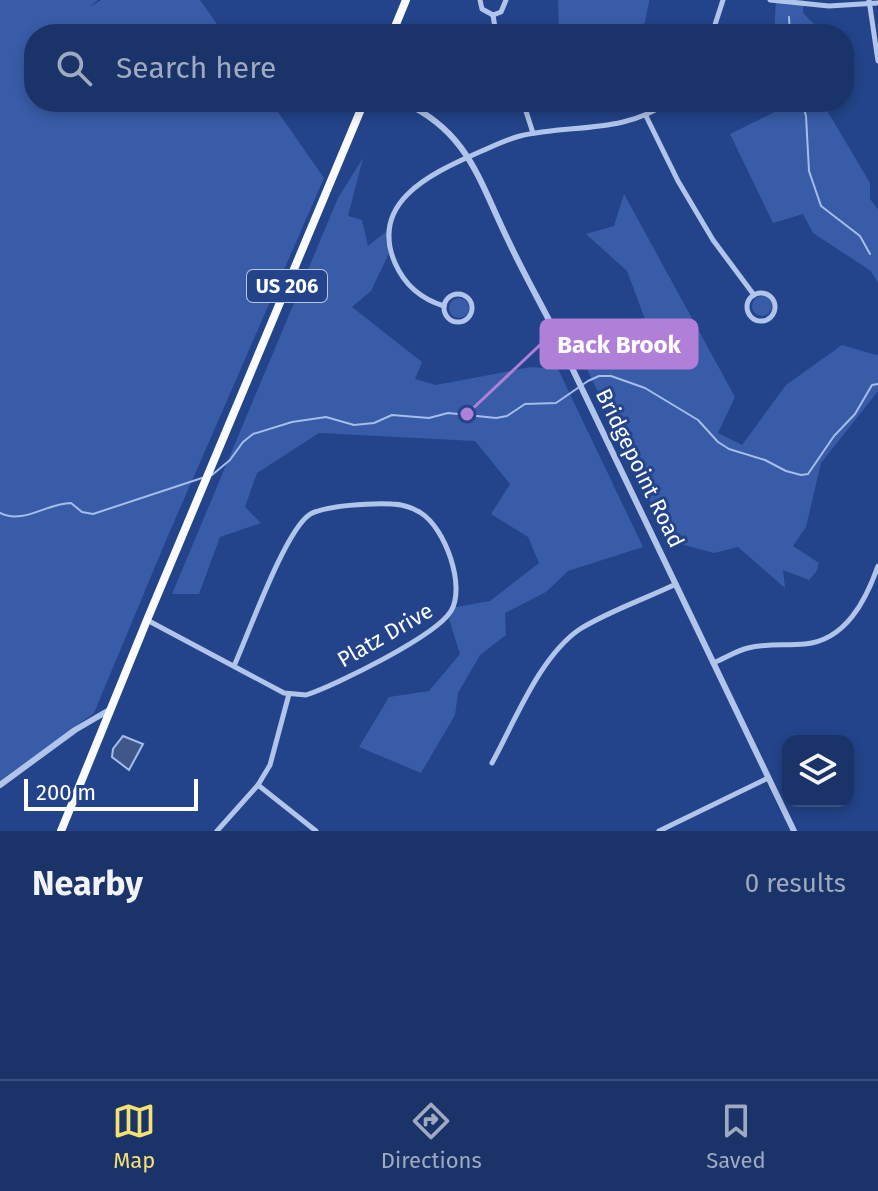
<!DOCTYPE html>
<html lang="en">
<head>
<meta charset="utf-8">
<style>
  body { margin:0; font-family:"Fira Sans",sans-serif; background:#233b6e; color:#f1f3f6 }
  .controls { position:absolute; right:24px; bottom:24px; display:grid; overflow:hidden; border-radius:16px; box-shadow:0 4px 12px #0003 }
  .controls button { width:72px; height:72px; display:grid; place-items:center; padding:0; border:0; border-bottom:2px solid #384e7c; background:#1a3368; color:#f1f3f6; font:40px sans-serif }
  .scale { position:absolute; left:24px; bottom:20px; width:174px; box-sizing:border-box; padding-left:8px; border:4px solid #fff; border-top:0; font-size:22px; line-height:28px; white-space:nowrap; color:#fff; -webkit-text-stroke:6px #23448a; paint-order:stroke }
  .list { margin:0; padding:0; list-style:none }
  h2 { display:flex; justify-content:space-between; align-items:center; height:104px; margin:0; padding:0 32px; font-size:34px }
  h2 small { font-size:26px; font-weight:400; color:#9faac0 }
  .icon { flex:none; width:44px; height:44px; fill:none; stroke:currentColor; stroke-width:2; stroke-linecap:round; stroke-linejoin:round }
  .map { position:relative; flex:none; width:878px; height:831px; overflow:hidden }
  .search { position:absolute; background:#1a3368; box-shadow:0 4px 12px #0003; left:24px; right:24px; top:24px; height:88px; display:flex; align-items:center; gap:20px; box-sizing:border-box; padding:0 28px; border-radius:32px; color:#9faac0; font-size:30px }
  .sheet { height:248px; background:#1a3368 }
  nav { display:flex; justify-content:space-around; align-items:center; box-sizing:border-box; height:112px; border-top:2px solid #384e7c; background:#1a3368; font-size:22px; color:#9faac0 }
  nav a { display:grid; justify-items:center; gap:4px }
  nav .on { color:#f5e074 }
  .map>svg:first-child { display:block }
  .green { fill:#385ca7 }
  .water { fill:#40578a; stroke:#a5bdeb; stroke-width:2 }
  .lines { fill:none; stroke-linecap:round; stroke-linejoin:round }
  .stream { stroke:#a5bdeb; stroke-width:2 }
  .minor { stroke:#b1c4ea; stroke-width:5 }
  .tertiary { stroke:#b1c4ea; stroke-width:6 }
  .trunk { stroke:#fafbfe; stroke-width:8 }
  .labels { text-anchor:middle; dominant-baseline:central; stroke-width:6; stroke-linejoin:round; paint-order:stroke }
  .shield { fill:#23448a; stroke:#bdc7dc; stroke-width:2 }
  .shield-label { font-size:20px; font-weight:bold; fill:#fff }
  .street-label { font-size:22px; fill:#fff; stroke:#23448a }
  .leader { fill:none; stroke:#b080d9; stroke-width:3 }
  .callout-dot { fill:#b080d9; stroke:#23448a; stroke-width:3 }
  .callout { fill:#b080d9; stroke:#b080d9; stroke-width:3 }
  .callout-label { font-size:24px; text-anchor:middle; font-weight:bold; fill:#fff }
</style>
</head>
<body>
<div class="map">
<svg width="878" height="831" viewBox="0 0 878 831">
  <rect width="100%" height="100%" fill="#23448a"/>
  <!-- green -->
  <g class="green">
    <polygon points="0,0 98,0 88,8 101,0 200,0 224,34 34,34 34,102 271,102 324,178 167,538 94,713 0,781"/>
    <polygon points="558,0 649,0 649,2 645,22 636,34 559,34"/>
    <polygon points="776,0 804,0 803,13 814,24 814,34 774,34"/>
    <polygon points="772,102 822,102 870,183 870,199 878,209 878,283 871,271 813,233 803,214 773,223 730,134 777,111"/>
    <polygon points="363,158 348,216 362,220 368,246 392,227 392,247 371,291 352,307 422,362 415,379 436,385 531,367 558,369 643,547 568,571 546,592 505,613 506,635 480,655 458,693 455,715 421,773 359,747 389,697 429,691 460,654 449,619 456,607 490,601 539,563 528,537 491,514 510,484 475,441 319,433 257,473 245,507 261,523 220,537 199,594 172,594 338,198"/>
    <polygon points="624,194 735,397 718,433 742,445 786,385 842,345 876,355 878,354 878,391 821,463 806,527 793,546 819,563 816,572 809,580 783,570 785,588 738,547 714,553 669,541 586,367 604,363 661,362 627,271 586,234 614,226"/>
    <circle cx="762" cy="306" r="10"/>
    <circle cx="459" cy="308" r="10"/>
  </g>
  <!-- water -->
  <polygon class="water" points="123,736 143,744 129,770 112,757 113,749"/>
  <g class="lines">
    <!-- stream -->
    <g class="stream">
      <polyline points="789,17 790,34"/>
      <polyline points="802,102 806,116 809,171 821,206 860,236 870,254"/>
      <polyline points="212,475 230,460 243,442 253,434 292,422 326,417 354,425 374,423 392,415 429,418 448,413 496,418 507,416 525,404 556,403 588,381 599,376 611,376 645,388 698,420 718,442 729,449 765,460 786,471 801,475 808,474 834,436 855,414 872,385 878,384"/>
      <path d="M 0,513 C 23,525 47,503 71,503 L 82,512 L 93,514 L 202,478"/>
    </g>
    <!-- minor -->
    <g class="minor">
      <polyline points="480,0 482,9 493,15 501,12 506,0"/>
      <polyline points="770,0 829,6 878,3"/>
      <polyline points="869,0 878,61"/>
      <polyline points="493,15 496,34"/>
      <polyline points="712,34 723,0"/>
      <polyline points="523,102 533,133"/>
      <polyline points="646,116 678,181 713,240 754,295"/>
      <circle cx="761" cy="307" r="14"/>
      <circle cx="458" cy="308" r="14"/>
      <path d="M 444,306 C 421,299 405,286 395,263 C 369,203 430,174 475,154 C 490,148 504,140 520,136 C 571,124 624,134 668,102"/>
      <path d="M 147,620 L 284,693 L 306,695 C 336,685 436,636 451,611 C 466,586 445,528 421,513 C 413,508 402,504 392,504 C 375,503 323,505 309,515 C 284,533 249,633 234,666"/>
      <path d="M 713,663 C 725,658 736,651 748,648 C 767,643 786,646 805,644 C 846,640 866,600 878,566"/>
      <path d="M 492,763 C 515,721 540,656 580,629 C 609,611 645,599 676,584"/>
      <polyline points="258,785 316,831"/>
      <polyline points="217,831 258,785 270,765 289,694"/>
      <polyline points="659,831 768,778"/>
    </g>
    <!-- tertiary -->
    <g class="tertiary">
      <path d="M 403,102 C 469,132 479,181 508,240 C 521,268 536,295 550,322 L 794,831"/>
      <polyline points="0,785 75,730 111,709"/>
    </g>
    <!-- trunk -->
    <g class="trunk">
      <polyline points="392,34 406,0"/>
      <polyline points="61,831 147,620 364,102"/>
    </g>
  </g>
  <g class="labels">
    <!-- shield labels -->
    <rect class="shield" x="247" y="270" width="80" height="32" rx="6"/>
    <g class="shield-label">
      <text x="287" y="286">US 206</text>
    </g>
    <!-- street labels -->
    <g class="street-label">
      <text transform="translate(640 468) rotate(64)">Bridgepoint Road</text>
      <text transform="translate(385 635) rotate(-30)">Platz Drive</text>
    </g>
  </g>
  <!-- callouts -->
  <path class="leader" d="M467 414L541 344"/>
  <circle class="callout-dot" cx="467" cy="414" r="8"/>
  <rect class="callout" x="541" y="320" width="156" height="48" rx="8"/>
  <g class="callout-label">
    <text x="619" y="353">Back Brook</text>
  </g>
</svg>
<div class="controls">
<button><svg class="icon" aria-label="layers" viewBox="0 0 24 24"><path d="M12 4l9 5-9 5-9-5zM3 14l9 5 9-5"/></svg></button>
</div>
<div class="scale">200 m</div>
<div class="search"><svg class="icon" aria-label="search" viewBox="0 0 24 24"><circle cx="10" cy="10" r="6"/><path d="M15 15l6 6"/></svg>Search here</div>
</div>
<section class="sheet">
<h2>Nearby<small>0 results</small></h2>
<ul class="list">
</ul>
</section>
<nav>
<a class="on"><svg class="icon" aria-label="map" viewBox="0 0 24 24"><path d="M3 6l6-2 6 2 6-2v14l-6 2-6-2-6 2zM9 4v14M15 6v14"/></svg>Map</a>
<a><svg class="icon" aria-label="directions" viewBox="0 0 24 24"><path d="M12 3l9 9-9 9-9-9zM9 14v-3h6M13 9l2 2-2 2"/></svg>Directions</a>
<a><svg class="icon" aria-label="saved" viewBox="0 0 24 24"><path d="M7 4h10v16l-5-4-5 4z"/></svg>Saved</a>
</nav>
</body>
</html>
